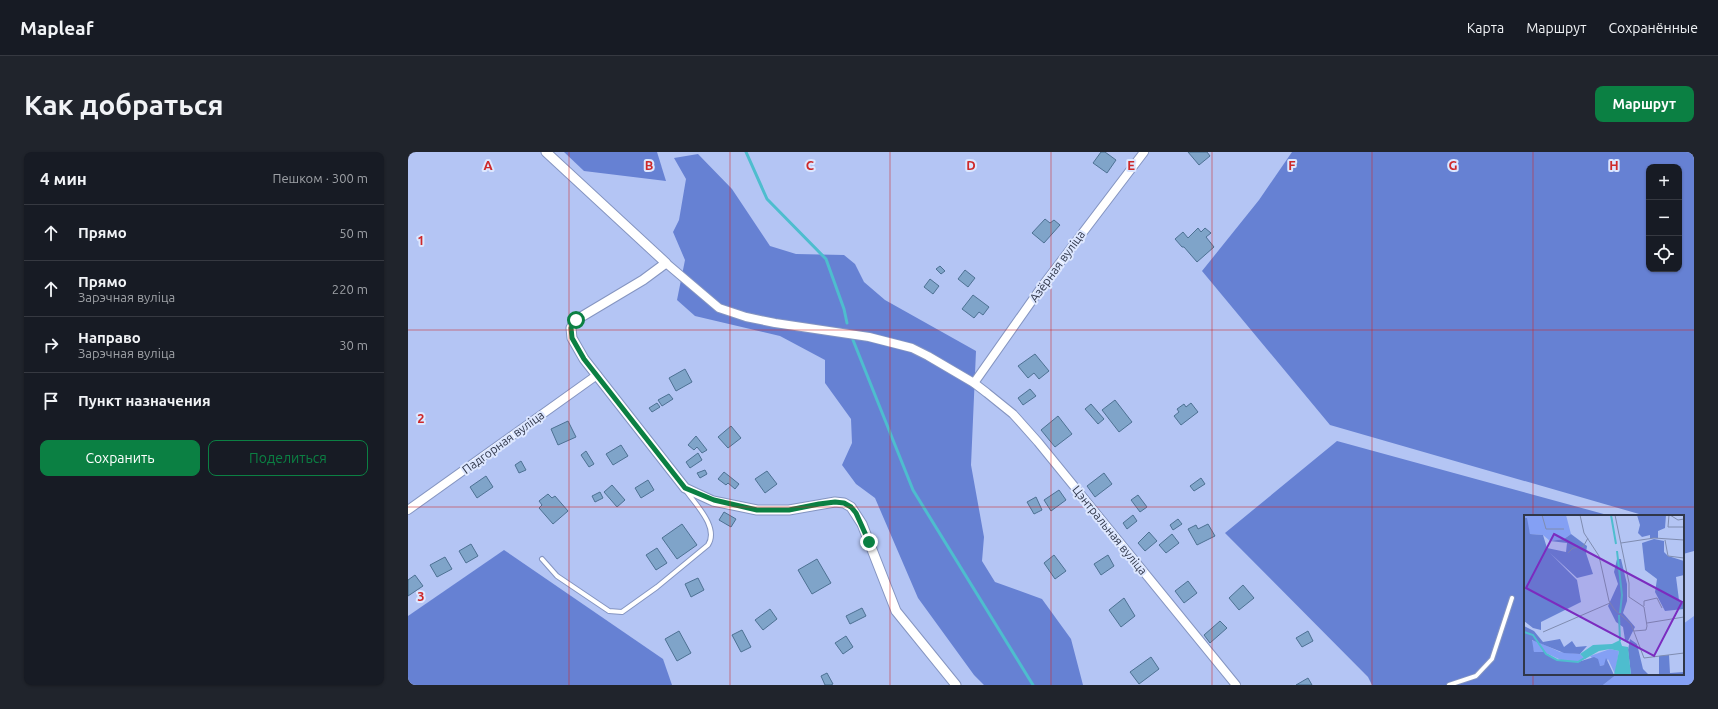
<!DOCTYPE html>
<html lang="ru">
<head>
<meta charset="utf-8">
<style>
  body { margin:0; font-family:Ubuntu,sans-serif; background:#20242c; color:#f1f3f6 }
  .controls { position:absolute; right:12px; top:12px; display:grid; overflow:hidden; border-radius:8px; box-shadow:0 1px 3px #0004 }
  .controls button { width:36px; height:36px; display:grid; place-items:center; padding:0; border:0; border-bottom:1px solid #363941; background:#171b24; color:#f1f3f6; font:20px sans-serif }
  .stop { position:absolute; width:12px; height:12px; margin:-9px; border:3px solid #0b8043; border-radius:50%; background:#fff }
  .stop.end { background:#0b8043; border-color:#fff; box-shadow:0 1px 4px #0008 }
  .list { margin:0; padding:0; list-style:none }
  h2 { display:flex; justify-content:space-between; align-items:center; height:52px; margin:0; padding:0 16px; font-size:17px }
  h2 small { font-size:13px; font-weight:400; color:#9ea1a6 }
  .list li { display:grid; grid-template-columns:26px 1fr auto; gap:12px; align-items:center; box-sizing:border-box; height:56px; padding:0 16px; border-top:1px solid #363941 }
  .list b { display:block; font-size:15px; white-space:nowrap }
  .list p { margin:0; font-size:13px; white-space:nowrap; color:#9ea1a6 }
  .list em { font-size:13px; font-style:normal; color:#9ea1a6 }
  .actions { display:flex; gap:8px; padding:12px 16px }
  .actions a { flex:1; padding:9px 0; border:1px solid #0b8043; border-radius:8px; text-align:center; font-size:14px; color:#0b8043 }
  .actions .main { background:#0b8043; color:#fff }
  .icon { flex:none; width:22px; height:22px; fill:none; stroke:currentColor; stroke-width:2; stroke-linecap:round; stroke-linejoin:round }
  .map { position:relative; flex:none; width:1286px; height:533px; overflow:hidden; border-radius:8px }
  header { display:flex; align-items:center; gap:24px; box-sizing:border-box; height:56px; padding:0 20px; background:#171b24; border-bottom:1px solid #363941 }
  header strong { font-size:19px }
  nav { display:flex; gap:22px; margin-inline-start:auto; font-size:14px }
  .intro { display:flex; align-items:center; justify-content:space-between; box-sizing:border-box; height:96px; padding:0 24px }
  h1 { margin:0; font-size:28px }
  .button { padding:10px 18px; border-radius:8px; background:#0b8043; color:#fff; font-size:14px; font-weight:700 }
  main { display:flex; gap:24px; padding:0 24px }
  aside { flex:1; background:#171b24; border-radius:8px; box-shadow:0 1px 3px #0004 }
  .map>svg:first-child { display:block }
  .green { fill:#84a0f4 }
  .forest { fill:#6681d3; fill-rule:evenodd }
  .lines { fill:none; stroke-linecap:round; stroke-linejoin:round }
  .stream { stroke:#4ebdce; stroke-width:3 }
  .building { fill:#7fa4c9; stroke:#4d7193 }
  .service-casing { stroke:#8595c1; stroke-width:6 }
  .minor-casing { stroke:#8595c1; stroke-width:10 }
  .tertiary-casing { stroke:#8595c1; stroke-width:11 }
  .service { stroke:#fff; stroke-width:4 }
  .minor { stroke:#fff; stroke-width:8 }
  .tertiary { stroke:#fff; stroke-width:9 }
  .route { stroke:#0b8043; stroke-width:5 }
  .grid { fill:none; stroke:#ce292a; stroke-width:1; stroke-opacity:0.55 }
  .labels { text-anchor:middle; dominant-baseline:central; stroke-width:4; stroke-linejoin:round; paint-order:stroke }
  .street-label { font-size:12px; fill:#30374a; stroke:#dde7ff }
  .inset-river { fill:none; stroke:#4ebdce; stroke-width:2 }
  .inset-road { fill:none; stroke:#7f8cb0; stroke-width:1 }
  .view { fill:#7b2cbf; fill-opacity:0.15; stroke:#7b2cbf; stroke-width:2 }
  .inset-edge { fill:none; stroke:#30374a; stroke-width:2 }
  .grid-label { font-size:13px; text-anchor:middle; font-weight:bold; fill:#ce292a; stroke:#dde7ff; stroke-width:4; stroke-linejoin:round; paint-order:stroke }
</style>
</head>
<body>
<header>
<strong>Mapleaf</strong>
<nav><a>Карта</a><a>Маршрут</a><a>Сохранённые</a></nav>
</header>
<div class="intro"><h1>Как добраться</h1><a class="button">Маршрут</a></div>
<main>
<aside>
<h2>4 мин<small>Пешком · 300 m</small></h2>
<ul class="list">
<li><svg class="icon" aria-label="ahead" viewBox="0 0 24 24"><path d="M12 20V5M6 11l6-6 6 6"/></svg><div><b>Прямо</b></div><em>50 m</em></li>
<li><svg class="icon" aria-label="ahead" viewBox="0 0 24 24"><path d="M12 20V5M6 11l6-6 6 6"/></svg><div><b>Прямо</b><p>Зарэчная вуліца</p></div><em>220 m</em></li>
<li><svg class="icon" aria-label="right" viewBox="0 0 24 24"><path d="M7 20v-9h11M14 6l5 5-5 5"/></svg><div><b>Направо</b><p>Зарэчная вуліца</p></div><em>30 m</em></li>
<li><svg class="icon" aria-label="arrive" viewBox="0 0 24 24"><path d="M6 21V4h12l-3 4 3 4H6"/></svg><div><b>Пункт назначения</b></div></li>
</ul>
<div class="actions"><a class="main">Сохранить</a><a>Поделиться</a></div>
</aside>
<div class="map">
<svg width="1286" height="533" viewBox="0 0 1286 533">
  <rect width="100%" height="100%" fill="#b4c5f4"/>
  <!-- green -->
  <polygon class="green" points="1286,464 1286,533 1195,533 1209,522 1275,522 1275,472"/>
  <!-- forest -->
  <g class="forest">
    <polygon points="156,0 249,0 258,29 176,19"/>
    <path d="M 884,0 L 1286,0 L 1286,399 L 1275,402 L 1275,364 L 1238,364 L 922,273 L 794,119 L 851,48 ZM 1241,15 L 1271,15 L 1271,117 L 1241,117 Z"/>
    <polygon points="290,2 324,37 362,94 388,102 436,103 447,112 456,130 477,148 568,199 563,313 576,385 574,409 587,430 634,447 663,487 675,533 576,533 566,523 510,446 467,346 448,332 434,313 444,291 443,267 417,231 417,208 372,184 287,164 269,148 277,108 265,80 271,68 278,27 266,6"/>
    <polygon points="929,289 1203,364 1117,364 1117,522 1209,522 1195,533 964,533 960,525 817,381"/>
    <polygon points="96,398 255,507 264,533 0,533 0,464"/>
  </g>
  <g class="lines">
    <!-- stream -->
    <g class="stream">
      <polyline points="338,0 359,47 418,107 436,157 439,171"/>
      <polyline points="445,188 505,338 625,533"/>
    </g>
  </g>
  <!-- building -->
  <g class="building">
    <polygon points="693,0 697,0 708,8 699,21 685,11"/>
    <polygon points="780,0 799,0 802,4 791,13"/>
    <polygon points="637,67 642,71 646,68 652,73 636,91 624,81"/>
    <polygon points="790,76 793,80 797,76 803,81 798,85 806,95 789,110 776,95 774,95 767,87 775,80 780,86"/>
    <polygon points="532,114 537,119 533,122 528,117"/>
    <polygon points="557,118 567,126 560,135 550,127"/>
    <polygon points="522,127 531,134 525,142 516,135"/>
    <polygon points="565,143 581,155 575,163 571,160 566,166 554,157"/>
    <polygon points="627,202 641,219 631,227 626,221 620,226 610,214"/>
    <polygon points="277,217 284,230 268,239 261,226"/>
    <polygon points="622,237 628,244 615,253 610,246"/>
    <polygon points="261,242 265,247 254,254 250,248"/>
    <polygon points="707,248 724,270 711,280 694,258"/>
    <polygon points="249,251 252,255 244,260 241,256"/>
    <polygon points="783,251 790,260 773,273 766,264 771,260 769,257 776,252 778,255"/>
    <polygon points="683,252 696,267 690,272 677,257"/>
    <polygon points="650,264 664,282 647,295 633,278"/>
    <polygon points="160,269 168,285 150,293 143,277"/>
    <polygon points="323,274 333,286 320,296 310,285"/>
    <polygon points="288,284 299,298 294,301 289,295 286,298 280,293"/>
    <polygon points="213,293 220,304 205,313 198,302"/>
    <polygon points="178,299 186,312 181,315 173,303"/>
    <polygon points="290,301 294,308 282,316 278,310"/>
    <polygon points="113,309 118,318 111,321 107,313"/>
    <polygon points="297,318 299,322 292,326 289,321"/>
    <polygon points="359,319 369,332 357,341 347,327"/>
    <polygon points="316,320 331,332 327,337 320,331 318,333 310,327"/>
    <polygon points="696,321 704,332 687,345 679,334"/>
    <polygon points="78,324 85,335 69,346 62,335"/>
    <polygon points="793,326 797,332 786,339 782,334"/>
    <polygon points="240,328 246,338 233,346 227,336"/>
    <polygon points="204,333 217,348 209,355 196,340"/>
    <polygon points="651,338 658,348 643,359 636,348"/>
    <polygon points="192,340 195,346 187,350 184,344"/>
    <polygon points="140,342 144,346 147,344 160,359 145,372 131,356 134,353 131,349"/>
    <polygon points="730,343 739,355 732,360 723,348"/>
    <polygon points="628,345 634,358 626,362 619,350"/>
    <polygon points="316,360 328,367 323,375 311,368"/>
    <polygon points="725,363 729,369 719,377 715,371"/>
    <polygon points="770,367 774,372 765,378 762,373"/>
    <polygon points="274,372 289,393 269,407 254,386"/>
    <polygon points="800,372 807,384 789,393 780,377 788,373 790,377"/>
    <polygon points="741,380 749,389 737,399 730,391"/>
    <polygon points="764,382 771,391 758,401 751,393"/>
    <polygon points="63,392 70,404 58,411 51,399"/>
    <polygon points="249,396 259,411 248,418 238,403"/>
    <polygon points="646,403 658,419 647,427 636,411"/>
    <polygon points="700,403 706,414 693,423 686,412"/>
    <polygon points="37,405 44,417 29,425 22,413"/>
    <polygon points="409,407 423,431 404,442 390,418"/>
    <polygon points="7,423 15,434 0,444 0,428"/>
    <polygon points="290,426 296,438 283,445 277,432"/>
    <polygon points="780,429 789,441 776,451 767,439"/>
    <polygon points="835,433 846,446 831,458 821,446"/>
    <polygon points="716,446 727,464 713,475 701,458"/>
    <polygon points="454,456 458,464 442,472 438,464"/>
    <polygon points="362,457 369,467 355,478 347,468"/>
    <polygon points="812,469 819,476 802,491 796,483"/>
    <polygon points="334,478 343,495 333,500 324,483"/>
    <polygon points="271,479 283,501 269,509 257,487"/>
    <polygon points="900,479 905,489 894,495 888,486"/>
    <polygon points="438,484 445,495 435,502 427,491"/>
    <polygon points="743,505 751,517 731,532 722,520"/>
    <polygon points="419,521 425,532 423,533 417,533 413,524"/>
    <polygon points="900,526 904,533 888,533"/>
  </g>
  <g class="lines">
    <!-- service casing -->
    <g class="service-casing">
      <g id="service">
        <path d="M 134,407 L 149,424 L 201,459 L 214,460 L 249,435 L 300,393 C 311,376 289,354 279,340"/>
        <polyline points="1041,533 1068,524 1084,507 1104,446"/>
      </g>
    </g>
    <!-- minor casing -->
    <g class="minor-casing">
      <g id="minor">
        <polyline points="258,111 311,156 338,165 367,171 461,185 504,196 520,204 566,231 579,241 605,262 630,290 828,533"/>
        <polyline points="566,231 635,133 736,0"/>
        <polyline points="0,358 189,223"/>
      </g>
    </g>
    <!-- tertiary casing -->
    <g class="tertiary-casing">
      <polyline id="tertiary" points="138,0 258,111 235,128 168,168 163,176 164,186 176,207 277,336 305,349 349,358 381,358 427,350 436,351 443,355 454,372 488,459 548,533"/>
    </g>
    <!-- service -->
    <use href="#service" class="service"/>
    <!-- minor -->
    <use href="#minor" class="minor"/>
    <!-- tertiary -->
    <use href="#tertiary" class="tertiary"/>
  </g>
  <g class="lines">
    <!-- route -->
    <polyline class="route" points="168,168 163,176 164,186 176,207 277,336 306,348 349,358 381,358 411,352 427,350 436,351 443,355 448,361 461,390"/>
  </g>
  <!-- grid -->
  <path class="grid" d="M 161,0 L 161,533M 322,0 L 322,533M 482,0 L 482,533M 643,0 L 643,533M 804,0 L 804,533M 964,0 L 964,533M 1125,0 L 1125,364M 0,178 L 1286,178M 0,355 L 1286,355M 1125,522 L 1125,533"/>
  <g class="labels">
    <!-- street labels -->
    <g class="street-label">
      <text transform="translate(649 114) rotate(-54)">Азёрная вуліца</text>
      <text transform="translate(95 290) rotate(-36)">Падгорная вуліца</text>
      <text transform="translate(702 378) rotate(51)">Цэнтральная вуліца</text>
    </g>
  </g>
  <!-- overview -->
  <g transform="translate(1116 363)">
    <rect width="160" height="160" fill="#b4c5f4"/>
    <path d="M 0,0 L 42,0 L 47,19 L 40,24 L 26,26 L 19,20 L 6,19 ZM 10,125 L 36,137 L 56,139 L 61,144 L 54,147 L 39,146 L 20,137 L 10,137 L 7,126 ZM 86,134 L 95,136 L 91,159 L 84,144 L 80,150 L 76,151 L 66,141 Z" fill="#84a0f4"/>
    <path d="M 142,0 L 141,13 L 134,16 L 134,23 L 126,23 L 126,20 L 118,22 L 114,18 L 116,10 L 113,0 ZM 0,3 L 3,3 L 6,19 L 19,20 L 23,33 L 42,37 L 43,28 L 26,26 L 40,24 L 47,19 L 63,31 L 62,38 L 69,59 L 53,63 L 26,38 L 53,65 L 57,87 L 17,107 L 17,115 L 9,113 L 0,106 ZM 130,24 L 140,26 L 140,37 L 144,41 L 160,46 L 160,60 L 152,62 L 155,85 L 160,89 L 160,94 L 141,96 L 131,77 L 133,64 L 121,55 L 118,28 ZM 93,44 L 97,44 L 103,69 L 103,86 L 99,98 L 111,112 L 104,126 L 101,125 L 99,112 L 92,107 L 84,91 L 94,69 L 90,57 ZM 0,111 L 10,116 L 19,127 L 36,124 L 40,132 L 48,126 L 52,132 L 63,131 L 56,139 L 40,138 L 8,125 L 10,137 L 20,137 L 33,145 L 54,147 L 70,142 L 74,144 L 76,151 L 80,150 L 82,143 L 90,160 L 0,160 ZM 106,124 L 113,129 L 119,154 L 124,159 L 135,159 L 135,141 L 145,140 L 146,158 L 160,157 L 160,160 L 107,160 L 104,135 Z" fill="#6681d3"/>
    <path d="M 96,125 L 98,131 L 104,132 L 107,160 L 90,160 L 95,136 L 86,134 L 75,136 L 61,144 L 56,139 L 69,130 L 88,129 Z" fill="#4ebdce"/>
    <path class="inset-river" d="M 87,0 L 92,29M 93,36 L 98,80 L 96,98M 95,100 L 96,126M 0,117 L 9,120 L 22,139 L 33,145 L 54,147 L 62,142"/>
    <path class="inset-road" d="M 18,0 L 22,14 L 40,14M 56,0 L 60,18 L 75,41 L 85,86 L 90,94 L 107,109 L 120,143 L 160,138M 91,0 L 105,68 L 105,82 L 120,92 L 123,111 L 122,115 L 110,116M 145,0 L 144,12 L 160,12M 146,0 L 154,5 L 160,4M 141,25 L 144,41 L 160,43M 97,28 L 130,23 L 160,25M 44,38 L 49,33 L 59,32 L 64,23M 120,91 L 120,86 L 133,83 L 138,93M 123,108 L 160,102M 19,117 L 86,88"/>
    <path class="view" d="M 30,19 L 158,87 L 130,141 L 2,73 Z"/>
    <rect width="160" height="160" class="inset-edge"/>
  </g>
  <g class="grid-label">
    <text x="80" y="18">A</text>
    <text x="241" y="18">B</text>
    <text x="402" y="18">C</text>
    <text x="563" y="18">D</text>
    <text x="723" y="18">E</text>
    <text x="884" y="18">F</text>
    <text x="1045" y="18">G</text>
    <text x="1206" y="18">H</text>
    <text x="13" y="93">1</text>
    <text x="13" y="271">2</text>
    <text x="13" y="449">3</text>
  </g>
</svg>
<div class="controls">
<button>+</button>
<button>−</button>
<button><svg class="icon" aria-label="locate" viewBox="0 0 24 24"><circle cx="12" cy="12" r="6"/><path d="M12 2v4M12 18v4M2 12h4M18 12h4"/></svg></button>
</div>
<div class="stop" style="left:168px;top:168px"></div>
<div class="stop end" style="left:461px;top:390px"></div>
</div>
</main>
</body>
</html>
